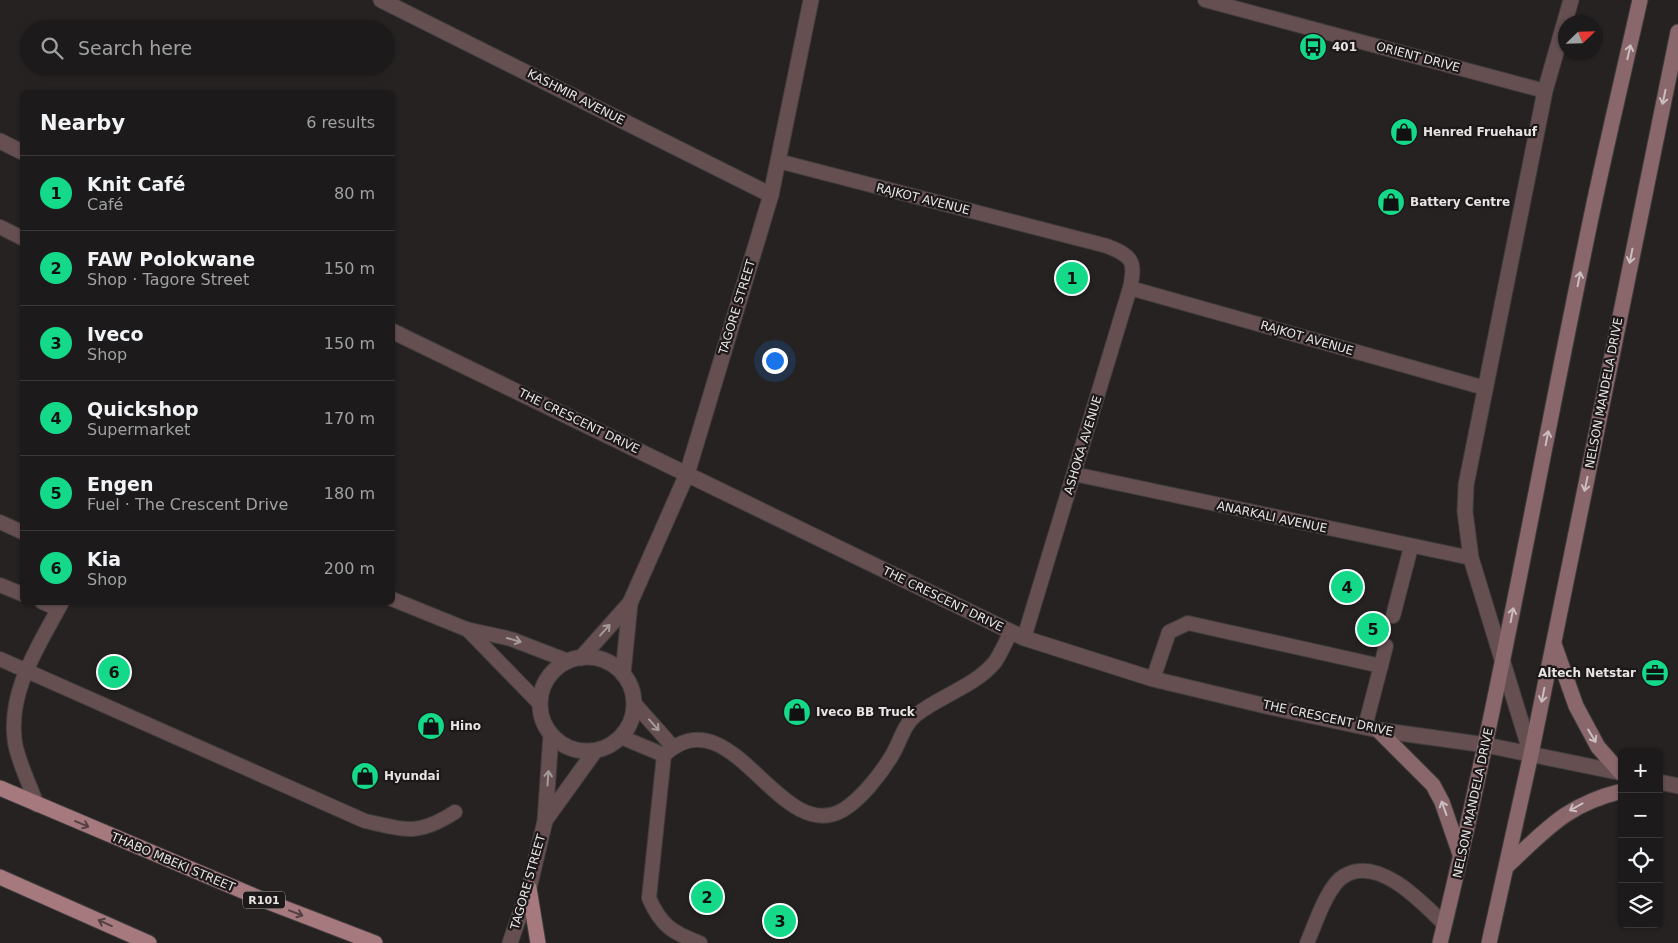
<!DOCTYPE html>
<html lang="en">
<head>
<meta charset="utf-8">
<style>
  body { margin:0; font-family:"DejaVu Sans",sans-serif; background:#252323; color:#f1f3f6 }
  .controls { position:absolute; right:15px; bottom:15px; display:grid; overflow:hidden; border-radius:8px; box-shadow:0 1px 4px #0004 }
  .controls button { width:45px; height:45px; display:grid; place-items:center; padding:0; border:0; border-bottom:1px solid #3a3839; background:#1c1a1a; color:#f1f3f6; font:25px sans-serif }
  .compass { position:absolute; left:1558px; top:15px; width:45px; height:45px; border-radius:50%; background:#1c1a1a; box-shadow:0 1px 4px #0004; rotate:67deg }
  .you { position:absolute; left:774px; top:360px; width:18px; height:18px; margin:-12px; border:4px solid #fff; border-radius:50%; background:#1a73e8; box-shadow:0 0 0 8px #1a73e833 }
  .badge { display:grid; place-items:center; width:32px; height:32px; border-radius:50%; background:#13d989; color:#111; font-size:16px; font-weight:700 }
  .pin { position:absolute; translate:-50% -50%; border:2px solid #fff; box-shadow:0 1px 5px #0006 }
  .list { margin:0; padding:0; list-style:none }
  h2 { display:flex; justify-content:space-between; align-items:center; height:65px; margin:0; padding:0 20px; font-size:21px }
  h2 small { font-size:16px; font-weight:400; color:#a0a1a2 }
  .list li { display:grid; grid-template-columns:32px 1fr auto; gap:15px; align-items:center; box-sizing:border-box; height:75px; padding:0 20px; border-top:1px solid #3a3839 }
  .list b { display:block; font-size:19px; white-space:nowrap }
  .list p { margin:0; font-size:16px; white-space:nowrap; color:#a0a1a2 }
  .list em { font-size:16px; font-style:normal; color:#a0a1a2 }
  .icon { flex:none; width:28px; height:28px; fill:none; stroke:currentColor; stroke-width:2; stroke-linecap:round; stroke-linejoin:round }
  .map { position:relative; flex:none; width:1678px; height:943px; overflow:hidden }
  .search { position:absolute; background:#1c1a1a; box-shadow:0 1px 4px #0004; left:20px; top:20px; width:375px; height:55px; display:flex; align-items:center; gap:12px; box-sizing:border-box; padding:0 18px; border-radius:28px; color:#a0a1a2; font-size:19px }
  .panel { position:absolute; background:#1c1a1a; box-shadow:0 1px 4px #0004; left:20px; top:90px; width:375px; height:515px; border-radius:8px }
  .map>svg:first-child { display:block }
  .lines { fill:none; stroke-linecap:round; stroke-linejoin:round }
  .lane-casing { stroke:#413d3d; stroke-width:16 }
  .street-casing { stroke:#413d3d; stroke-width:17 }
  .secondary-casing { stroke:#413d3d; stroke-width:17 }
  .primary-casing { stroke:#413d3d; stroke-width:17 }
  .lane { stroke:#654f51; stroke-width:14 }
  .street { stroke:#654f51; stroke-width:15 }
  .secondary { stroke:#8a676b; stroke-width:15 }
  .primary { stroke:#a6797f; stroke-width:15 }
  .oneway { stroke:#cbbec0 }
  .oneway2 { stroke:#a69a9a }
  .oneway3 { stroke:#543f42 }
  .labels { text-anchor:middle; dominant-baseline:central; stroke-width:4.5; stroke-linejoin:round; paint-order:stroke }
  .shield { fill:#1d1819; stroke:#aaa7a7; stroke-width:1 }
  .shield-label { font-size:11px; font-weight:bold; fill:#e7e4e4 }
  .poi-label { font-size:12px; font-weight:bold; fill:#e7e4e4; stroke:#1d1819; text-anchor:start }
  .street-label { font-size:12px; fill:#e7e4e4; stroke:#1d1819 }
</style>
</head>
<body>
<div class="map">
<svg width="1678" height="943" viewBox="0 0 1678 943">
  <rect width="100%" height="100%" fill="#262222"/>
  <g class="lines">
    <!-- lane casing -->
    <g class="lane-casing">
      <g id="lane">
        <polyline points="1205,0 1545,91"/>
        <path d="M 778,161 L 1107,246 C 1132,256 1136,261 1130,288 L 1024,638"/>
        <polyline points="0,227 22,238"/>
        <polyline points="1130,288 1485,388"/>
        <polyline points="1074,474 1471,558"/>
        <polyline points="0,522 22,532"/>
        <polyline points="0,585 22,594"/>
        <polyline points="392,599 466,629 511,639 568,661"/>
        <polyline points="42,602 58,609"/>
        <polyline points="1393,616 1411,547"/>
        <polyline points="467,629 540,704"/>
        <path d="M 0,659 L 365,821 C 406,830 418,836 455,812"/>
        <polyline points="1153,679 1169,632 1188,623 1381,666"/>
        <polyline points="634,703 673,747"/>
        <polyline points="1365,727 1386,646"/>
        <polyline points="621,737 664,755"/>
        <path d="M 37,805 C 30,785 19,764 15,743 C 7,691 39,646 62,602"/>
        <path d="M 700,943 C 673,933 661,926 649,898 L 664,755 C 732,692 779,847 843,810 C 861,799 880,775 891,757 C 900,743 903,725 916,715 C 941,695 974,687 995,662 C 1001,653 1006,641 1011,632"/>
        <path d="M 1307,943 C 1315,925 1327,886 1344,876 C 1378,855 1422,902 1444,924"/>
      </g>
    </g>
    <!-- street casing -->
    <g class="street-casing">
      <g id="street">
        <polyline points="381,0 771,195"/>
        <polyline points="0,141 22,152"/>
        <polyline points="392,331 1024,638 1153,679 1266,706 1378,730 1486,745 1622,773"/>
        <circle cx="587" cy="704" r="47"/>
        <polyline points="581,658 630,603 687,474 771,195 811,0"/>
        <polyline points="623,674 630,603"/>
        <polyline points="1531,754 1471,558 1465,512 1466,485 1545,91 1571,0"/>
        <polyline points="1659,782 1678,786"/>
        <polyline points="546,819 595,751"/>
        <polyline points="510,943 529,888 545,821 551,735"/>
      </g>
    </g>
    <!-- secondary casing -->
    <g class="secondary-casing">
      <g id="secondary">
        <polyline points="1554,644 1576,706 1598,747 1621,773"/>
        <polyline points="1378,730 1433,785 1442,802 1460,854"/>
        <path d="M 1507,866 C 1548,828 1566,805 1622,791"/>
        <path d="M 1440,943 C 1499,702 1541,456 1592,213 C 1607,142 1624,71 1640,0"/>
        <polyline points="1489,943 1531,754 1678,32"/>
      </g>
    </g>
    <!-- primary casing -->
    <g class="primary-casing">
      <g id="primary">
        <polyline points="0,788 271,903 375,943"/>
        <polyline points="0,877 149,943"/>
        <polyline points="529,888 538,943"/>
      </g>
    </g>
    <!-- lane -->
    <use href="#lane" class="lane"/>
    <!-- street -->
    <use href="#street" class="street"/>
    <!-- secondary -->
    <use href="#secondary" class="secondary"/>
    <!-- primary -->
    <use href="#primary" class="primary"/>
  </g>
  <!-- one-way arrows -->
  <defs><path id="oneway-shaft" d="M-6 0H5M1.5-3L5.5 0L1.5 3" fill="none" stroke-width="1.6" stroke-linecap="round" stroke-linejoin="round" transform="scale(1.25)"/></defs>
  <g class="oneway">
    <use href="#oneway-shaft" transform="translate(1629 52) rotate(-77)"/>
    <use href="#oneway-shaft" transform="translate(1664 97) rotate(102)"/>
    <use href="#oneway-shaft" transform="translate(1631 256) rotate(101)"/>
    <use href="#oneway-shaft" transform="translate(1579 279) rotate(-79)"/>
    <use href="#oneway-shaft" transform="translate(1547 438) rotate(-79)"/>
    <use href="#oneway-shaft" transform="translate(1586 484) rotate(102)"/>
    <use href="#oneway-shaft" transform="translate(1512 615) rotate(-79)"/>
    <use href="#oneway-shaft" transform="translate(1543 695) rotate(101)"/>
    <use href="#oneway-shaft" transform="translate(1592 736) rotate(59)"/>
    <use href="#oneway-shaft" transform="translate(1576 807) rotate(151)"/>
    <use href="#oneway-shaft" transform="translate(1444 808) rotate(-110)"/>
  </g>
  <g class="oneway2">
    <use href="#oneway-shaft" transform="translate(605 630) rotate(-48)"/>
    <use href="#oneway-shaft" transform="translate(514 640) rotate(16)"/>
    <use href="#oneway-shaft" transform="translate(654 725) rotate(48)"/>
    <use href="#oneway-shaft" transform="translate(548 778) rotate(-86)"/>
  </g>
  <g class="oneway3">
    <use href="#oneway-shaft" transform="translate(82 824) rotate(23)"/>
    <use href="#oneway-shaft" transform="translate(296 913) rotate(21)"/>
    <use href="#oneway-shaft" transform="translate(105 923) rotate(-156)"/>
  </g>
  <!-- icons -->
  <defs>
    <g id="bus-disc" transform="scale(1.4375)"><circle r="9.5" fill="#13d989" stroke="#1d1819"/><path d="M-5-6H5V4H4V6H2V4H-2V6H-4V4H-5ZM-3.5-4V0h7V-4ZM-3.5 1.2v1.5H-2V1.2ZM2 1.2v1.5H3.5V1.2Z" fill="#111"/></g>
    <g id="shop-disc" transform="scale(1.4375)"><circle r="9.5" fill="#13d989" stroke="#1d1819"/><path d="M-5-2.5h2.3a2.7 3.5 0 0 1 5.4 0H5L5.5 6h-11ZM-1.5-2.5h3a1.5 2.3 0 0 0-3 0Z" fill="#111"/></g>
    <g id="office-disc" transform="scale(1.4375)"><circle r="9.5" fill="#13d989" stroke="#1d1819"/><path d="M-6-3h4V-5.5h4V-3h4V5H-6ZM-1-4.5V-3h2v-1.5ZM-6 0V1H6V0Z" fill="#111"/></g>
  </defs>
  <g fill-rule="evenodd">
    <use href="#bus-disc" x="1313" y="47"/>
    <use href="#shop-disc" x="1404" y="132"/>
    <use href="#shop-disc" x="1391" y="202"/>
    <use href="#office-disc" x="1655" y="673"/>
    <use href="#shop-disc" x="797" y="712"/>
    <use href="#shop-disc" x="431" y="726"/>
    <use href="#shop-disc" x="365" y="776"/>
  </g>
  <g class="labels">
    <!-- shield labels -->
    <rect class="shield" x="243" y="891.5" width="42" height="17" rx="4"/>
    <g class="shield-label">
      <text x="264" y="900">R101</text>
    </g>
    <!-- poi labels -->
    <g class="poi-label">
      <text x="1332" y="47">401</text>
      <text x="1423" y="132">Henred Fruehauf</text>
      <text x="1410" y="202">Battery Centre</text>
      <text x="1636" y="673" text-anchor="end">Altech Netstar</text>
      <text x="816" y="712">Iveco BB Truck</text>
      <text x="450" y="726">Hino</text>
      <text x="384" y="776">Hyundai</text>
    </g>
    <!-- street labels -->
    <g class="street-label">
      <text transform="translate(1418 57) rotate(15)">ORIENT DRIVE</text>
      <text transform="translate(576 97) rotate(27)">KASHMIR AVENUE</text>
      <text transform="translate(923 199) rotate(14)">RAJKOT AVENUE</text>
      <text transform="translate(737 307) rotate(-73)">TAGORE STREET</text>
      <text transform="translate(1307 338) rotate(16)">RAJKOT AVENUE</text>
      <text transform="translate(1604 393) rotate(-79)">NELSON MANDELA DRIVE</text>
      <text transform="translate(579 421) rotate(26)">THE CRESCENT DRIVE</text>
      <text transform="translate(1083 445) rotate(-73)">ASHOKA AVENUE</text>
      <text transform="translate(1272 517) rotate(12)">ANARKALI AVENUE</text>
      <text transform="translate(943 599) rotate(26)">THE CRESCENT DRIVE</text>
      <text transform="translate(1328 718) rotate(12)">THE CRESCENT DRIVE</text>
      <text transform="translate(1473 803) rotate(-78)">NELSON MANDELA DRIVE</text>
      <text transform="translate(173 862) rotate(23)">THABO MBEKI STREET</text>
      <text transform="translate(528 882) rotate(-74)">TAGORE STREET</text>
    </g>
  </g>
</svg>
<div class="controls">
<button>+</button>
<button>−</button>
<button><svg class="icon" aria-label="locate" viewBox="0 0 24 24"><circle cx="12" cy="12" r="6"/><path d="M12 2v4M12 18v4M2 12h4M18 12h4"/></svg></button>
<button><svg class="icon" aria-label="layers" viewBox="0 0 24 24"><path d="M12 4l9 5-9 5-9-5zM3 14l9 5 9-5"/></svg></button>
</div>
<svg class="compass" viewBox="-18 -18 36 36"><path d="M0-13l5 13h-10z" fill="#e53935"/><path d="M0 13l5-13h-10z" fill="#a0a1a2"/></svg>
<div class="you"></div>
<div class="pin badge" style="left:1072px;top:278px">1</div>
<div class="pin badge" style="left:707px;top:897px">2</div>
<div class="pin badge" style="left:780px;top:921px">3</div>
<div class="pin badge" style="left:1347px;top:587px">4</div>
<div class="pin badge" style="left:1373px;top:629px">5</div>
<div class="pin badge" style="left:114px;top:672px">6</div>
<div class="search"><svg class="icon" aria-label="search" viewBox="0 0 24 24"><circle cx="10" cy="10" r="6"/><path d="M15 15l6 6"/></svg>Search here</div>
<section class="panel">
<h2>Nearby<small>6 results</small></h2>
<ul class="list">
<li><span class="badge">1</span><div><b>Knit Café</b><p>Café</p></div><em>80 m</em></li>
<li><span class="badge">2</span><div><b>FAW Polokwane</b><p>Shop · Tagore Street</p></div><em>150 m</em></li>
<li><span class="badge">3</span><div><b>Iveco</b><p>Shop</p></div><em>150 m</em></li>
<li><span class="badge">4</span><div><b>Quickshop</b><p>Supermarket</p></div><em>170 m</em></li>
<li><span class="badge">5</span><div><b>Engen</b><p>Fuel · The Crescent Drive</p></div><em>180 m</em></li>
<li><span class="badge">6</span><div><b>Kia</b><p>Shop</p></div><em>200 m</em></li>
</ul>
</section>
</div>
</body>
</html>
